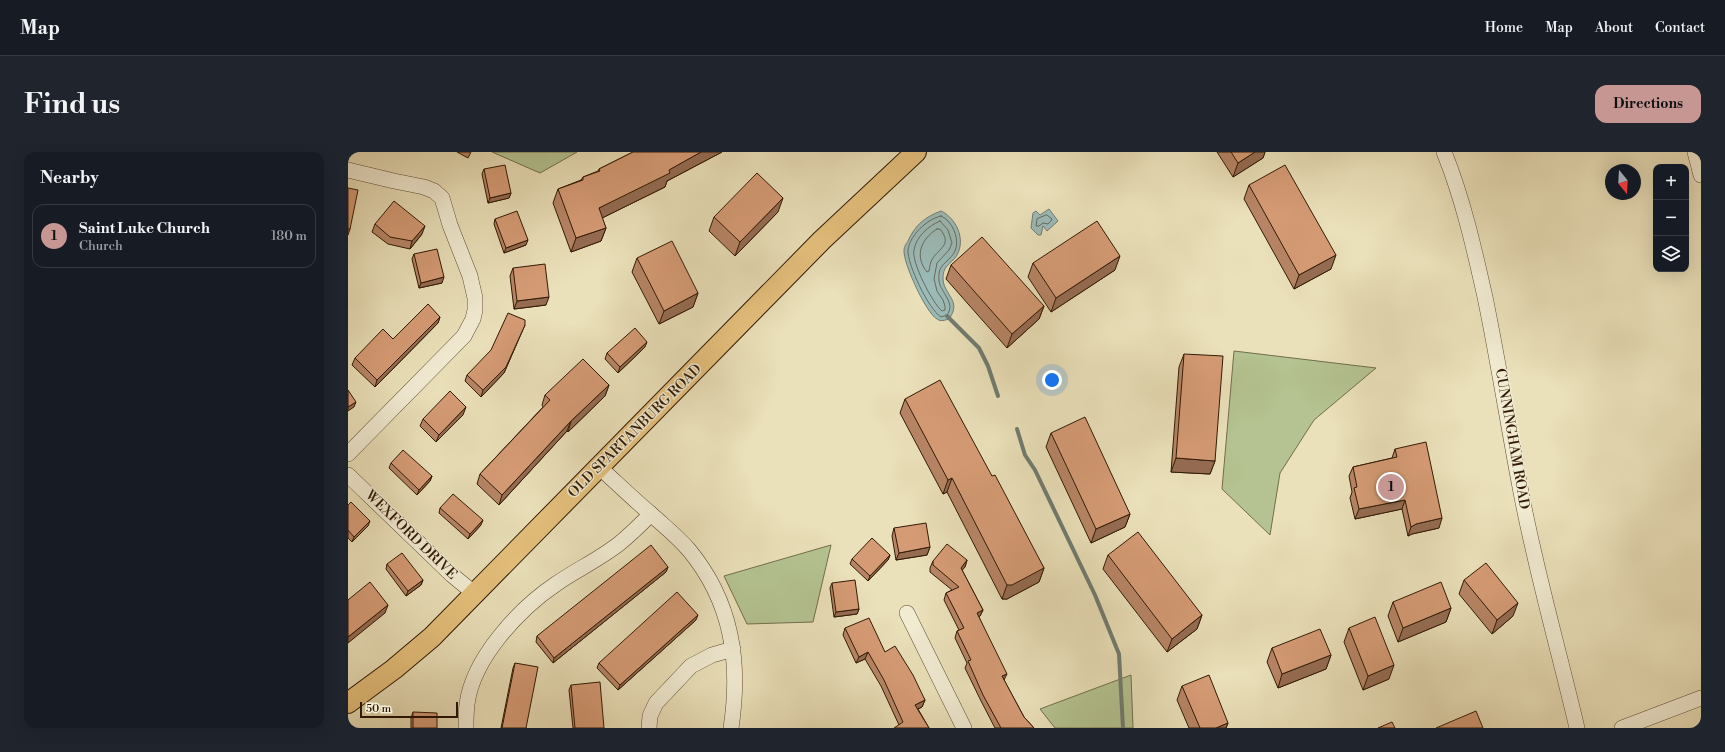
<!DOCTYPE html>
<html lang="en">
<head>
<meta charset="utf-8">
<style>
  body { margin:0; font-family:"Libre Bodoni",serif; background:#20242c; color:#f1f3f6 }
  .controls { position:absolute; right:12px; top:12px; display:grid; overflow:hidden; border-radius:8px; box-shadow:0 4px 16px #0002 }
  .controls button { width:36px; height:36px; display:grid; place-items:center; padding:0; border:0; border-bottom:1px solid #363941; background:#171b24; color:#f1f3f6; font:20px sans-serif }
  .compass { position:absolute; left:1257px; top:12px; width:36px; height:36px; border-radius:50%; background:#171b24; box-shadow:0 4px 16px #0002; rotate:162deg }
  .scale { position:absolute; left:12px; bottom:10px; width:98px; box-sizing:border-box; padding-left:4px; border:2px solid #311a05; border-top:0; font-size:11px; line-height:14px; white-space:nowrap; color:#311a05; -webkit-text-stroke:3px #f1ebd2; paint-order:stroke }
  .you { position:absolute; left:704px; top:228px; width:14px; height:14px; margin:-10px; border:3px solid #fff; border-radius:50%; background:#1a73e8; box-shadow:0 0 0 6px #1a73e833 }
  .badge { display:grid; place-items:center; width:26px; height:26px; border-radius:50%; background:#c59692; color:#111; font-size:13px; font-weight:700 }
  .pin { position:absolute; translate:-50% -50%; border:2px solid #fff; box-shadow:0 1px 4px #0006 }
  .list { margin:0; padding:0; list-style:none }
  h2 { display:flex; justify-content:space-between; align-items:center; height:52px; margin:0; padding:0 16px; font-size:17px }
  h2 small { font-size:13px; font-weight:400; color:#9ea1a6 }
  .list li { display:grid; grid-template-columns:26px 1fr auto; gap:12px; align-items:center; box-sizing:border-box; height:64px; margin:0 8px 8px; padding:0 8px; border:1px solid #363941; border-radius:12px }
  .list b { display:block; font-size:15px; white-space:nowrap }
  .list p { margin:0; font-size:13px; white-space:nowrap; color:#9ea1a6 }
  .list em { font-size:13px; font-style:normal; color:#9ea1a6 }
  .icon { flex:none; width:22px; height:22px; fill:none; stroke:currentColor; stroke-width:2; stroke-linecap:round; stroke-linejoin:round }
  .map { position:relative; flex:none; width:1353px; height:576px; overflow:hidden; border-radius:12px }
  header { display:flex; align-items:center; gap:24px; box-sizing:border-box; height:56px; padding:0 20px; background:#171b24; border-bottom:1px solid #363941 }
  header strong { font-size:19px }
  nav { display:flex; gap:22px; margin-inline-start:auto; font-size:14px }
  .intro { display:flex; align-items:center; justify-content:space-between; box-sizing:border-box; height:96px; padding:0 24px }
  h1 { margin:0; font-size:28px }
  .button { padding:10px 18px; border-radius:12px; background:#c59692; color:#111; font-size:14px; font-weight:700 }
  main { display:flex; gap:24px; padding:0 24px }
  aside { flex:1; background:#171b24; border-radius:12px; box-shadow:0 4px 16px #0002 }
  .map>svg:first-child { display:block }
  .green { fill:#b4c391; stroke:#726e4b }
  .water { fill:#9bbbb8; stroke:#717b70 }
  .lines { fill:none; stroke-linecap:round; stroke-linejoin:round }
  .shore { stroke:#666a5e; stroke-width:1 }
  .stream { stroke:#717b70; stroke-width:4 }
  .minor-casing { stroke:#5f4c32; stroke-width:16 }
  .major-casing { stroke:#311a05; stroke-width:22 }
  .minor { stroke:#f1ebd2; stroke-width:15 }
  .major { stroke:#e5c07c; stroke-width:20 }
  .wall { fill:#b78565; stroke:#311a05 }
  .shaded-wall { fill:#956c52; stroke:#311a05 }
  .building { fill:#d59b75; stroke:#311a05 }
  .labels { text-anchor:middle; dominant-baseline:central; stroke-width:3; stroke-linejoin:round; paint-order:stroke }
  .street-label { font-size:14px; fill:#311a05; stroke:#f1ebd2 }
</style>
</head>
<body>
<header>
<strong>Map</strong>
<nav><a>Home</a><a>Map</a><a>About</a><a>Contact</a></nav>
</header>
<div class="intro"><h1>Find us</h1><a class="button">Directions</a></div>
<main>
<aside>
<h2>Nearby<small></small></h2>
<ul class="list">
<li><span class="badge">1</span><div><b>Saint Luke Church</b><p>Church</p></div><em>180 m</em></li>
</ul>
</aside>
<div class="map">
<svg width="1353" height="576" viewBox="0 0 1353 576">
  <rect width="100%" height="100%" fill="#eae0b9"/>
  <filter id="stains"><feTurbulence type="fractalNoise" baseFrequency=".005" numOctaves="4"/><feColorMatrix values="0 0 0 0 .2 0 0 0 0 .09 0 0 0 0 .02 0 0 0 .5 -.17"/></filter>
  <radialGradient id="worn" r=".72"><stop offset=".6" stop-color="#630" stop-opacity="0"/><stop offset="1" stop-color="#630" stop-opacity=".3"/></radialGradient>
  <!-- green -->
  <g class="green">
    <polygon points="144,0 229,0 192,21"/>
    <polygon points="886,199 1028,216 966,268 932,321 922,383 874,337"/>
    <polygon points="483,393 465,470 399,472 376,424"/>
    <polygon points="783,523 785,576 707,576 692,557"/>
  </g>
  <!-- water -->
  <g class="water">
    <polygon points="701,57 710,69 699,79 695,74 693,83 690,83 683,76 685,61 688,59 692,63"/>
    <path d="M 593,59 C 608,66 618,87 609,103 C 603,113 594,113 595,128 C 597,144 614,149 601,167 C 597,168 593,170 589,167 C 578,161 555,111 556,98 C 556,95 558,92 560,89 C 567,73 577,65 593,59 Z"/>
  </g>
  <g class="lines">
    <!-- shore -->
    <g class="shore">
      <polygon points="699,63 704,67 703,69 700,72 695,71 691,74 688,74 689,67"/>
      <path d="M 593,64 C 605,69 613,89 606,101 C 599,112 589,112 591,129 C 593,141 608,151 599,163 L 593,165 C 581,158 559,112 560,98 C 562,83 579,67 593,64 Z"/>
      <path d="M 592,69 L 600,78 L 604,91 L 601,98 L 589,111 L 586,127 L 589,139 L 595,148 L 597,154 L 597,158 L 594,159 C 585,152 563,110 566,98 C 568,85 580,74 592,69 Z"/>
      <path d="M 589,77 L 592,77 C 604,92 593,95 585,106 C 582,110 582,114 581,119 L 579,120 C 566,104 573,87 589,77 Z"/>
    </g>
    <!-- stream -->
    <g class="stream">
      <polyline points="599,164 631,196 640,214 650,244"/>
      <polyline points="669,277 677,303 687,318 747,443 771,502 775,576"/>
    </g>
    <!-- minor casing -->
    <g class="minor-casing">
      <g id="minor">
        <path d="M 1096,0 C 1115,47 1126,96 1137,145 C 1150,208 1160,272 1172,335 C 1187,416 1210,495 1229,576"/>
        <polyline points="1347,0 1353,23"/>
        <polyline points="0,18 46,29 76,35 86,39 94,46 102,73 122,124 127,146 127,158 125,167 116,184 0,302"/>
        <path d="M 251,315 C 269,331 285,347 303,362 C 316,374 330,385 341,398 C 384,450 393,510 383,576"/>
        <polyline points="0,323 104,423 127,442"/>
        <polyline points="559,461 616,576"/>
        <path d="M 118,576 C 118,568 118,560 119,552 C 125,506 171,457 208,432 C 228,418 252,407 272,391 C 283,382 293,372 303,362"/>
        <polyline points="301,576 302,564 308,551 343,514 364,503 385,497"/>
        <polyline points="1274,576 1353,546"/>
      </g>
    </g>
    <!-- major casing -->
    <g class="major-casing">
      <polyline id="major" points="0,551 46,517 84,485 474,88 568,0"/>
    </g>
    <!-- minor -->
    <use href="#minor" class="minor"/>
    <!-- major -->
    <use href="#major" class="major"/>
  </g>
  <!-- wall -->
  <g class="wall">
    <polygon points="109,0 123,0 120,6"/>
    <polygon points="285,0 374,0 319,29 317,35 254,66 258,76 253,89 223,100 205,51 210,37 233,28 235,25 250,19 251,17"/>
    <polygon points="869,0 917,0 915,6 885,25"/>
    <polygon points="136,17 163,41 161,46 140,51 134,22"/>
    <polygon points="901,33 983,117 946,137 896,47"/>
    <polygon points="0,36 2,77 0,83"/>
    <polygon points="430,60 387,104 361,79 366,65"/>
    <polygon points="147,67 178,93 156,101 146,72"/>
    <polygon points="27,72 74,82 62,97 40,92 24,80"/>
    <polygon points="66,102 94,131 71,136 64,107"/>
    <polygon points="289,106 350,141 345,155 311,172 284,120"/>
    <polygon points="685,111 767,118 703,160 680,125"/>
    <polygon points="603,113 696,154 691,167 659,196 598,127"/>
    <polygon points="165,116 198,153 166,157 162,124"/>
    <polygon points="92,165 90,171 27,235 4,213 7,206 45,187"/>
    <polygon points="174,179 156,221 133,245 117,229 119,223"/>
    <polygon points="297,195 270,221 257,207 259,201"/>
    <polygon points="836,202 867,309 862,322 823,320 831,215"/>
    <polygon points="261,233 257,244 220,280 219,279 151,353 129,332 132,322 195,255 194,253 197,243"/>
    <polygon points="557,247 644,324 696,416 691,430 659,447 654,447 599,340 595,342 552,261"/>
    <polygon points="115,263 88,290 72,274 75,267"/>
    <polygon points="703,281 782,362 777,375 743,391 698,295"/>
    <polygon points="1047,297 1091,376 1064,382 1060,384 1054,357 1007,367 1002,346 1004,340 1001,324 1005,315 1044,306"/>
    <polygon points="43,311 84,324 82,329 69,343 41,316"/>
    <polygon points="0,353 20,374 4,390 0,386"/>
    <polygon points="92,356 133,373 120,387 91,361"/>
    <polygon points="546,376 582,395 579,403 548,408 544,384"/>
    <polygon points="542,403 540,408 520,429 502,412 504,407"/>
    <polygon points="760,403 854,463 849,477 819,500 755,417"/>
    <polygon points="619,408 617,415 614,418 635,458 632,464 631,465 656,528 676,565 686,576 647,576 633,549 617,516 619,511 607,486 609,479 611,478 596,448 598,441 604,438 582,420 582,416 585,409"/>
    <polygon points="39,412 75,428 73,433 58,444 38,417"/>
    <polygon points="320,415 318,420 205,511 188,490 189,484"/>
    <polygon points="1116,428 1165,464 1144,482 1111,442"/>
    <polygon points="484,431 511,457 509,462 486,465 482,436"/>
    <polygon points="1045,450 1103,456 1098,470 1050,490 1040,464"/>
    <polygon points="348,468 270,538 249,516 251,511"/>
    <polygon points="497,476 537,500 577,548 574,555 570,557 581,576 551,573 533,534 517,507 508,511 495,483"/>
    <polygon points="1001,476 1041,527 1015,538 996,490"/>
    <polygon points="924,496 983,503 978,517 930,536 919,510"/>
    <polygon points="167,511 178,576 153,576 165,516"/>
    <polygon points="223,533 256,576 225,576 221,538"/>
    <polygon points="834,534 880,571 878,576 841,576 829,548"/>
    <polygon points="65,560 89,576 63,576 63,566"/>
  </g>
  <!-- shaded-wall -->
  <g class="shaded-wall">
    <polygon points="353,0 374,0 319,29 317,35 246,70 251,56"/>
    <polygon points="907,0 917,0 915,6 885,25 890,11"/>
    <polygon points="163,41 161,46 140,51 142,46"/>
    <polygon points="435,46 430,60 387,104 392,90"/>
    <polygon points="77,74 74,82 62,97 64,89"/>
    <polygon points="258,76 253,89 223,100 228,86"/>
    <polygon points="180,88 178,93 156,101 158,96"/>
    <polygon points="988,103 983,117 946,137 951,123"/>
    <polygon points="772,104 767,118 703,160 708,146"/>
    <polygon points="96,125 94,131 71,136 73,131"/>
    <polygon points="350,141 345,155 311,172 316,159"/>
    <polygon points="201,145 198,153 166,157 169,149"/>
    <polygon points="696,154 691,167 659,196 664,182"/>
    <polygon points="92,165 90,171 27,235 29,228"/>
    <polygon points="177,173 156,221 133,245 135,238"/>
    <polygon points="299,190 297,195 270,221 272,215"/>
    <polygon points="261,233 257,244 220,280 223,269"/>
    <polygon points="8,250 6,255 0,259 0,255"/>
    <polygon points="118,255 115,263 88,290 91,283"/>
    <polygon points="223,269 219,279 151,353 154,343"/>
    <polygon points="828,306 867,309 862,322 823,320"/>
    <polygon points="84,324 82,329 69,343 71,338"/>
    <polygon points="604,326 599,340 595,342 600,328"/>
    <polygon points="1057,348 1054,357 1007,367 1011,357"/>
    <polygon points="782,362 777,375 743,391 748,377"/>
    <polygon points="1094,366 1091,376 1064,382 1060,384 1063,375 1068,372"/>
    <polygon points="135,368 133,373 120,387 122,382"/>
    <polygon points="22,369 20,374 4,390 6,385"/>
    <polygon points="582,395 579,403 548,408 551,401"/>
    <polygon points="542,403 540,408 520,429 522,424"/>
    <polygon points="619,408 617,415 611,422 613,416"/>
    <polygon points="320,415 318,420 205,511 206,506"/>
    <polygon points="696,416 691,430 659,447 654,447 659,433"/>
    <polygon points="75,428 73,433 58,444 60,439"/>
    <polygon points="1170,451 1165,464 1144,482 1149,468"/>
    <polygon points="40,453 37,461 0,491 0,485"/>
    <polygon points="1103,456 1098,470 1050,490 1055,476"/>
    <polygon points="511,457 509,462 486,465 488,460"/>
    <polygon points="635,458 632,464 626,468 629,461"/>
    <polygon points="350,463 348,468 270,538 272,533"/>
    <polygon points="854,463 849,477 819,500 824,487"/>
    <polygon points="520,500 517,507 508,511 511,505"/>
    <polygon points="983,503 978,517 930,536 934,522"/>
    <polygon points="1046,513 1041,527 1015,538 1020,524"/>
    <polygon points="659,522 656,528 654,524"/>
    <polygon points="577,548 574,555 565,559 567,553"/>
    <polygon points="880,571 878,576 868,576"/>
  </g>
  <!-- building -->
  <g class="building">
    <polygon points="285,0 353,0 321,18 322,21 251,56 258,76 228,86 210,37 235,28 235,25 252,19 251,17"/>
    <polygon points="883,0 907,0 890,11"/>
    <polygon points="157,13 163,41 142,46 136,17"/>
    <polygon points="937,13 988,103 951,123 901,33"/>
    <polygon points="409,21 435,46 392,90 366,65"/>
    <polygon points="0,36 10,38 2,77 0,77"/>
    <polygon points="46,49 77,74 64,89 42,85 27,72"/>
    <polygon points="169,59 180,88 158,96 147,67"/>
    <polygon points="749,69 772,104 708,146 685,111"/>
    <polygon points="634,85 696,154 664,182 603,113"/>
    <polygon points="324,89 350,141 316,159 289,106"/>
    <polygon points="89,97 96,125 73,131 66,102"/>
    <polygon points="197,112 201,145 169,149 165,116"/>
    <polygon points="80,152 92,165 29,228 7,206 35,177 45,187"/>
    <polygon points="160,161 177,168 177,173 158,215 135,238 119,223 143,198"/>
    <polygon points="287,176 299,190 272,215 259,201"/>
    <polygon points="836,202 875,204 867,309 828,306"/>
    <polygon points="235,207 261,233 223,269 154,343 132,322 202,248 197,243"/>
    <polygon points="592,228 644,324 647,323 696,416 664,433 659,433 604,326 600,328 557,247"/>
    <polygon points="0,238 8,250 0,255"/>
    <polygon points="102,239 118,255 91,283 75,267"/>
    <polygon points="737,265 782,362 748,377 703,281"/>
    <polygon points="1078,290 1094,366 1068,372 1063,375 1057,348 1011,357 1006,336 1009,335 1005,315 1049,305 1047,297"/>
    <polygon points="55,298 84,324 71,338 43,311"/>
    <polygon points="105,342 135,368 122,382 92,356"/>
    <polygon points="3,350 22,369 6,385 0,378 0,353"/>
    <polygon points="578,371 582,395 551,401 546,376"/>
    <polygon points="790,380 854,463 824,487 760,403"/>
    <polygon points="524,386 542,403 522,424 504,407"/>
    <polygon points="599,392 619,408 613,416 635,458 629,461 659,522 654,524 676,565 686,576 653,576 635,543 620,509 623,508 609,479 616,476 598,441 611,435 585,413 585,409"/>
    <polygon points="303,393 320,415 206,506 189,484"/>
    <polygon points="54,401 75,428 60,439 39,412"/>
    <polygon points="1138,411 1170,451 1149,468 1116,428"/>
    <polygon points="507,428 511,457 488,460 484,431"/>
    <polygon points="22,430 40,453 0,485 0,448"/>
    <polygon points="1093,430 1103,456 1055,476 1045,450"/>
    <polygon points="329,440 350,463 272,533 251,511"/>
    <polygon points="1027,465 1046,513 1020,524 1001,476"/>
    <polygon points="521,466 537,500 547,494 565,523 577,548 567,553 581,576 546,576 555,570 536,528 520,500 511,505 497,476"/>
    <polygon points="972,477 983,503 934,522 924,496"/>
    <polygon points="167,511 190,515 178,576 154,576"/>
    <polygon points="861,523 880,571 868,576 852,576 834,534"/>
    <polygon points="252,530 256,576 227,576 223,533"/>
    <polygon points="1128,559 1135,576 1088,576"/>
    <polygon points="65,560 89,561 89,576 65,576"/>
    <polygon points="1044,570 1047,576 1030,576"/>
  </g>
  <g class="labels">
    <!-- street labels -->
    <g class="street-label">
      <text transform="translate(287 279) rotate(-45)">OLD SPARTANBURG ROAD</text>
      <text transform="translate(1164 287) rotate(80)">CUNNINGHAM ROAD</text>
      <text transform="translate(63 383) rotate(44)">WEXFORD DRIVE</text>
    </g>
  </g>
  <rect width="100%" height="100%" filter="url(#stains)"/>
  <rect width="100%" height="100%" fill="url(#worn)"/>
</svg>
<div class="controls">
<button>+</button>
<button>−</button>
<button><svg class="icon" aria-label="layers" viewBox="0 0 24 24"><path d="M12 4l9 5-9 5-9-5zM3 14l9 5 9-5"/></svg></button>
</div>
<svg class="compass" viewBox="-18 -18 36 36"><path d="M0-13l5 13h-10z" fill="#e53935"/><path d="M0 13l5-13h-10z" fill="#9ea1a6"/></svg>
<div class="scale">50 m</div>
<div class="you"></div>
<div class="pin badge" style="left:1043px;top:335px">1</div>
</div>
</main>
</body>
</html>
